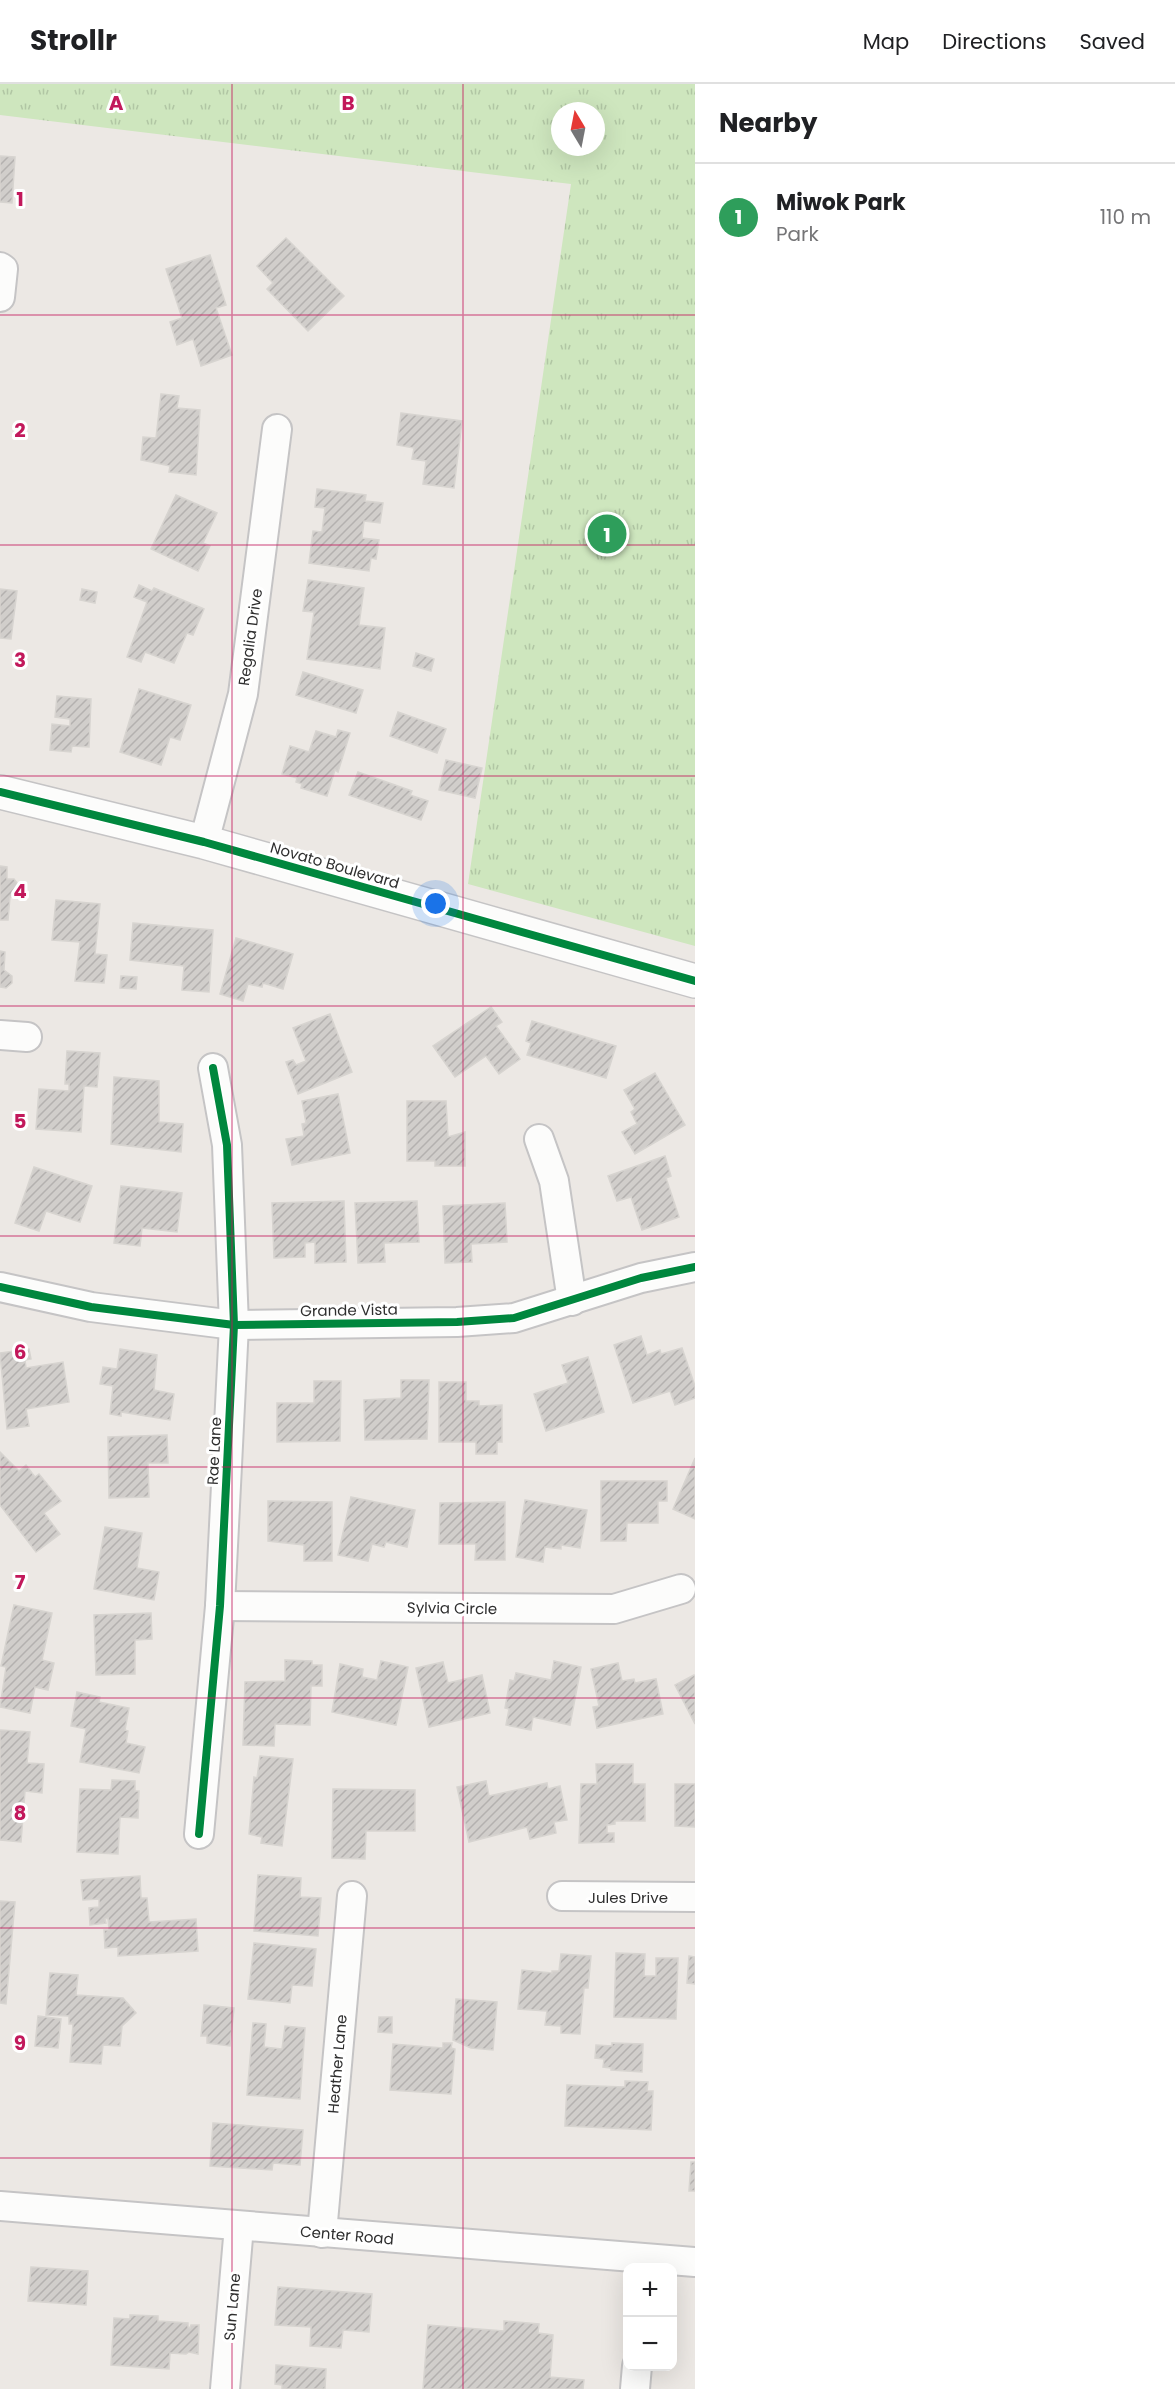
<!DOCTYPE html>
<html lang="en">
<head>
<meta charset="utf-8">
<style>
  body { margin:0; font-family:Poppins,sans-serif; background:#f2f2f2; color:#202124 }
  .controls { position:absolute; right:18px; bottom:18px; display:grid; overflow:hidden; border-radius:12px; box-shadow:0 6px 24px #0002 }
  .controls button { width:54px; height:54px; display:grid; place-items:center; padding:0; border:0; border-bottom:2px solid #e0e0e0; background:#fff; color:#202124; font:30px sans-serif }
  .compass { position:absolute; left:551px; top:18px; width:54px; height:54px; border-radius:50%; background:#fff; box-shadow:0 6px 24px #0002; rotate:350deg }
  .you { position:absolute; left:436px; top:820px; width:21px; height:21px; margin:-15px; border:4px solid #fff; border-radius:50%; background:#1a73e8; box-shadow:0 0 0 9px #1a73e833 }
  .badge { display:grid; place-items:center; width:39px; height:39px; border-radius:50%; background:#db2777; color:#fff; font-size:20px; font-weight:700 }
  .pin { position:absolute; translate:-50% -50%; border:3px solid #fff; box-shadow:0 2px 6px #0006 }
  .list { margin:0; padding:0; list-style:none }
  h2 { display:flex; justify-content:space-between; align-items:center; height:78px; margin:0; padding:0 24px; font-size:26px }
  h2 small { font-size:20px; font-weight:400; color:#757577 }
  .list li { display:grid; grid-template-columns:39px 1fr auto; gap:18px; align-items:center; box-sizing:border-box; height:108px; padding:0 24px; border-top:2px solid #e0e0e0 }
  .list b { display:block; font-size:22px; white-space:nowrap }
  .list p { margin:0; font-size:20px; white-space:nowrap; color:#757577 }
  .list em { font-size:20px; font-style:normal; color:#757577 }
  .map { position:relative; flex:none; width:695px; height:2305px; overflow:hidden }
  header { display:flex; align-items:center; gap:36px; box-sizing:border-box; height:84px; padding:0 30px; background:#fff; border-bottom:2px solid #e0e0e0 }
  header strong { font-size:28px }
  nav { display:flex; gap:33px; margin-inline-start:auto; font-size:21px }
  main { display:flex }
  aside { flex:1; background:#fff }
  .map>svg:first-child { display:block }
  .park { fill:url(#park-tufts); fill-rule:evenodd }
  .building { fill:url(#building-hatch); stroke:#d7d4d0; stroke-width:1.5 }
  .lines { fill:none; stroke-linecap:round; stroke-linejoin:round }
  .street-casing { stroke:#c5c4c5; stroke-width:32 }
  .secondary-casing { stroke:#c5c4c5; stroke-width:36 }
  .street { stroke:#fcfcfb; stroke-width:28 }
  .secondary { stroke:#fcfcfb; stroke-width:33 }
  .cycleway-casing { stroke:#fff; stroke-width:11 }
  .cycleway { stroke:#00873e; stroke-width:8 }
  .grid { fill:none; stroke:#c2185b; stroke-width:1.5; stroke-opacity:0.55 }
  .labels { text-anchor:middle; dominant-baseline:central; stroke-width:6; stroke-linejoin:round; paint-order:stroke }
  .street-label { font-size:15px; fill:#2e2e2e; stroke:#fff }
  .grid-label { font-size:20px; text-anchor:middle; font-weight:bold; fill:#c2185b; stroke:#fff; stroke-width:6; stroke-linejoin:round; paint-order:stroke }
</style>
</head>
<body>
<header>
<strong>Strollr</strong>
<nav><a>Map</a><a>Directions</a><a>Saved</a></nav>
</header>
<main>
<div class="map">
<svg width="695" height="2305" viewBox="0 0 695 2305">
  <defs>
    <pattern id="park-tufts" width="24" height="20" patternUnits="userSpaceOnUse" patternTransform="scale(1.5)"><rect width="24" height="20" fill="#cee6be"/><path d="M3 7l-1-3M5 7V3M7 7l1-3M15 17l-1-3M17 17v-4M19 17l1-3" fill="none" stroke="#b1c6a4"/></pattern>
    <pattern id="building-hatch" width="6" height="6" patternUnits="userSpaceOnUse" patternTransform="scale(1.5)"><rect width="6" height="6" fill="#d1cecb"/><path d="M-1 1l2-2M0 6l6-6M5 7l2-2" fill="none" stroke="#b4b1af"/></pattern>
  </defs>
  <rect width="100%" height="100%" fill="#ece8e4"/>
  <!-- park -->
  <path class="park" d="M 0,0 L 695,0 L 695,862 L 468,800 L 571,100 L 0,31 ZM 560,27 L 596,27 L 596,63 L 560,63 Z"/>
  <!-- building -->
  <g class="building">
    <polygon points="0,72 15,73 12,119 0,118"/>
    <polygon points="286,154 344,212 308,247 267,205 273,199 257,182"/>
    <polygon points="210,171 226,221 216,224 232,271 201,282 193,255 177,261 170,238 182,234 166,185"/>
    <polygon points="161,310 179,312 177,324 200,326 196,391 169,388 170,382 141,376 143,353 156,354"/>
    <polygon points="401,329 462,337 454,404 423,400 426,377 412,375 414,364 397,361"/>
    <polygon points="317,405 366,411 365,417 383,419 380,439 364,437 362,454 379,456 376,475 371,474 369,487 309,479 313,447 322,448 325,424 315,423"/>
    <polygon points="176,411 217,429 203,459 210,462 198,487 151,465"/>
    <polygon points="308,496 364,504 359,541 385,544 380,585 307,575 314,528 303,527"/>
    <polygon points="139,501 152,507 154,504 204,525 193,551 187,549 174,579 145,568 141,578 127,573 147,518 134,513"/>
    <polygon points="0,505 17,507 11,555 0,554"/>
    <polygon points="82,505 97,508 95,519 80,516"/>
    <polygon points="416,569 434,575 431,587 413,582"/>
    <polygon points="303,588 363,606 356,629 296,611"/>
    <polygon points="139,605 191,621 180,656 170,653 161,681 120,668"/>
    <polygon points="57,612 91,615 89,663 72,662 71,668 50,666 52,640 70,642 70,635 55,633"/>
    <polygon points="398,628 446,645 437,669 390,652"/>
    <polygon points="338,646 350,649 338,688 335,686 327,712 301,704 302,700 296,698 297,694 282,690 290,662 309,668 316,647 336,653"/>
    <polygon points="446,676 482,684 475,714 439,706"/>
    <polygon points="358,688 412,707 410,711 428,717 421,736 349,711"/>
    <polygon points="0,782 7,783 7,795 14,795 20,803 16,814 10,813 8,836 0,836"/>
    <polygon points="56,816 100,820 95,870 107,871 104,899 75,897 80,858 52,856"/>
    <polygon points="133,839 213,846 209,908 182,906 184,882 130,876"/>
    <polygon points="236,854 293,870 283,905 263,899 262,903 248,900 243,917 220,910"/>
    <polygon points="0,867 5,868 4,886 12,892 12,899 6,904 0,903"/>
    <polygon points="121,892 137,893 136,905 120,904"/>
    <polygon points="491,923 502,938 496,942 520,975 499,990 486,972 455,993 433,962"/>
    <polygon points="330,930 352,988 298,1010 286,978 293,976 296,981 306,977 293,944"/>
    <polygon points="532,937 616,962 606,994 527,971 531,959 526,957"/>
    <polygon points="67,967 100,969 97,1003 84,1002 81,1048 36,1045 39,1005 69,1007 69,1000 65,1000"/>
    <polygon points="655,989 685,1041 635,1070 622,1048 637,1040 631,1028 635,1025 624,1006"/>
    <polygon points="114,993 159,997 159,1038 183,1040 181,1068 111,1060"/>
    <polygon points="338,1010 350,1069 292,1081 286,1055 304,1052 302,1040 306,1039 302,1017"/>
    <polygon points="407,1017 446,1017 448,1053 465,1048 465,1082 435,1082 435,1077 407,1077"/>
    <polygon points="665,1072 671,1092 666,1094 679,1133 642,1146 631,1113 617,1117 608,1092"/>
    <polygon points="34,1083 92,1102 80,1138 46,1127 39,1147 15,1139"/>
    <polygon points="121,1102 182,1109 177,1148 142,1144 140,1162 114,1159"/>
    <polygon points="344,1117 346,1178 315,1179 315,1158 305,1159 305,1173 274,1174 272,1119"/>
    <polygon points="417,1117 419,1158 384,1159 385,1178 358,1179 355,1119"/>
    <polygon points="505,1119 507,1158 471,1160 472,1178 445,1179 443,1122"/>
    <polygon points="641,1252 647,1271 660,1266 661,1270 682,1264 695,1302 695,1314 675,1321 670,1307 633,1319 614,1261"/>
    <polygon points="29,1265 31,1275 25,1276 26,1284 63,1278 69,1318 26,1325 29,1342 7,1345 0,1269"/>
    <polygon points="120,1265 157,1271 154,1306 174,1310 170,1336 121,1328 121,1332 110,1330 113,1302 100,1300 103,1283 117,1285"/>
    <polygon points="588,1273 604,1328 546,1347 534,1310 568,1299 562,1281"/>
    <polygon points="401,1296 429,1296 427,1355 365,1356 364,1316 401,1314"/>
    <polygon points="314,1297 341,1297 340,1357 277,1358 277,1319 314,1319"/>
    <polygon points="439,1298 466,1298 466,1317 479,1317 479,1322 502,1321 502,1358 497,1358 497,1370 476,1370 476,1358 439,1358"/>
    <polygon points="167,1351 168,1379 148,1379 149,1413 109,1414 108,1353"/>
    <polygon points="0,1368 19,1387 26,1381 35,1393 39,1390 61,1417 44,1429 60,1450 36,1468 0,1421"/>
    <polygon points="695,1374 695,1435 673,1425"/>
    <polygon points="601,1397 667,1397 667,1417 658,1417 658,1439 627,1439 626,1457 601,1457"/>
    <polygon points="351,1413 415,1426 407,1463 386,1458 384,1463 372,1460 368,1477 338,1471"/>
    <polygon points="525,1416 587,1426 580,1464 561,1461 561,1465 545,1463 543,1478 516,1473"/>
    <polygon points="268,1417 332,1418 332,1477 304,1477 304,1461 268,1457"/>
    <polygon points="505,1418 505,1476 475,1476 476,1460 439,1460 440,1419"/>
    <polygon points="105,1443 142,1449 137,1484 159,1488 154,1516 94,1505"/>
    <polygon points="14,1521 52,1529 42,1576 54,1579 48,1606 35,1603 30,1629 0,1623 6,1583 1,1582"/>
    <polygon points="151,1529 152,1555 135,1556 135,1590 96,1591 94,1531"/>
    <polygon points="285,1576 312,1577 312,1581 322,1581 322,1602 311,1602 310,1641 275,1640 274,1662 243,1661 245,1598 285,1597"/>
    <polygon points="381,1577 408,1583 396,1641 332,1628 340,1580 363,1585 362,1593 377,1596"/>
    <polygon points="554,1577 581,1583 570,1641 533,1633 531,1646 506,1641 509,1625 505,1624 510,1596 514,1597 516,1589 551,1596"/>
    <polygon points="443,1578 448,1599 482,1591 490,1629 429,1643 416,1584"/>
    <polygon points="618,1579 622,1597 634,1595 635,1599 656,1595 663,1630 597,1644 593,1623 599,1622 591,1585"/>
    <polygon points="694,1591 695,1592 695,1640 675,1601"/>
    <polygon points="77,1608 100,1613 99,1618 129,1624 125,1646 128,1647 126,1659 145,1663 139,1689 80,1678 86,1645 71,1642"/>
    <polygon points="0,1646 30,1648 27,1679 44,1680 42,1709 25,1707 21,1758 0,1756"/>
    <polygon points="260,1672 293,1675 282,1762 261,1759 262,1753 249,1750 254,1693 257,1694"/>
    <polygon points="596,1680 633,1680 633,1700 645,1700 645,1737 615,1737 615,1740 607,1741 607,1749 614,1749 614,1758 579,1759 581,1700 597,1700"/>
    <polygon points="112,1696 135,1697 135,1707 139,1707 138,1734 120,1733 118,1770 77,1768 80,1705 111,1706"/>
    <polygon points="486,1697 489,1712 547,1699 548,1705 560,1702 567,1736 554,1738 556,1749 530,1755 527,1743 469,1758 457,1703"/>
    <polygon points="675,1700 695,1700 695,1743 675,1742"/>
    <polygon points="333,1705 415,1706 415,1747 366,1747 365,1775 332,1774"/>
    <polygon points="258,1791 301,1794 300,1813 321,1814 318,1852 254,1847"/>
    <polygon points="140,1792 141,1814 147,1814 149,1838 196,1835 198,1867 118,1872 118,1863 105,1864 104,1846 109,1846 108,1834 105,1835 106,1839 90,1841 89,1824 99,1823 99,1815 83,1816 81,1796"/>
    <polygon points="0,1817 15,1818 6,1920 0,1919"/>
    <polygon points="254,1859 316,1865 312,1902 292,1901 290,1919 248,1915"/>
    <polygon points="616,1869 645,1870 644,1892 656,1892 656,1874 678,1874 676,1935 614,1933"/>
    <polygon points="561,1870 591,1872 588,1904 584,1904 580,1950 561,1949 561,1942 545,1941 547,1927 518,1925 522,1886 552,1889 552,1887 559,1887"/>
    <polygon points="689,1872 695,1873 695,1900 687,1899"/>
    <polygon points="50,1889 78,1891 76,1911 123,1914 136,1929 122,1942 120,1962 103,1961 101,1980 70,1978 73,1940 69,1940 69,1932 46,1931"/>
    <polygon points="456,1915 497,1918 493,1966 471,1964 453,1956"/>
    <polygon points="204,1921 234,1924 230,1962 207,1959 207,1952 201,1952"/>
    <polygon points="38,1932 61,1935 58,1964 35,1962"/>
    <polygon points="379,1933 392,1933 392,1949 378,1948"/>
    <polygon points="253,1939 266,1940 264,1963 282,1965 285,1942 305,1944 300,2015 247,2011"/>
    <polygon points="443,1959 452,1959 451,1964 455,1965 451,2010 390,2006 393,1960 443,1964"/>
    <polygon points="612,1959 643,1960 642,1988 611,1986 611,1984 603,1983 604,1975 595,1974 596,1961 612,1962"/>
    <polygon points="625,1997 648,1998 647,2007 653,2007 651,2046 565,2042 567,2001 625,2003"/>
    <polygon points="213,2039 303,2046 300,2081 273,2079 272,2086 210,2082"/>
    <polygon points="691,2078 695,2078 695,2107 689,2107"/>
    <polygon points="31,2183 88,2187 86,2221 28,2217"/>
    <polygon points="278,2203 372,2210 369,2248 343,2246 341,2264 310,2262 311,2243 275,2241"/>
    <polygon points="130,2231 158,2232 158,2237 188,2239 188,2243 190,2244 191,2241 199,2241 198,2270 189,2268 186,2270 170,2269 169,2285 111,2281 114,2234 130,2235"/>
    <polygon points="504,2237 539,2240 538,2249 553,2251 550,2293 584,2296 583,2305 423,2305 428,2241 504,2247"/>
    <polygon points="276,2281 326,2285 325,2305 282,2305 282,2301 275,2300"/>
  </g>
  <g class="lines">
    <!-- street casing -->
    <g class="street-casing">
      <g id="street">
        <polyline points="0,183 3,185 0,213"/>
        <polyline points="204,758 243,610 277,345"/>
        <polyline points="0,951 27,953"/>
        <polyline points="539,1055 554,1097 572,1217"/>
        <polyline points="0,1203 91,1223 234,1241 457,1238 514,1234 641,1194 695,1183"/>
        <polyline points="220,1522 614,1525 681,1505"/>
        <polyline points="199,1750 220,1522 234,1241 227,1061 213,984"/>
        <polyline points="562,1812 695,1813"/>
        <polyline points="0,2122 695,2178"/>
        <polyline points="322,2149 352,1812"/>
        <polyline points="225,2305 239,2142"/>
        <polyline points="635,2305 637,2282"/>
      </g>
    </g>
    <!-- secondary casing -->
    <g class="secondary-casing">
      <polyline id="secondary" points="0,708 204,758 695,897"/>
    </g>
    <!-- street -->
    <use href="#street" class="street"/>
    <!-- secondary -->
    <use href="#secondary" class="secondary"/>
    <!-- cycleway casing -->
    <g class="cycleway-casing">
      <g id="cycleway">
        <polyline points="0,708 204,758 695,897"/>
        <polyline points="0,1203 91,1223 234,1241 457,1238 514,1234 641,1194 695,1183"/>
        <polyline points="199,1750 220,1522 234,1241 227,1061 213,984"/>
      </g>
    </g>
    <!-- cycleway -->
    <use href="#cycleway" class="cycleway"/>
  </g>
  <!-- grid -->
  <path class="grid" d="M 232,0 L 232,2305M 463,0 L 463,2305M 0,231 L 695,231M 0,461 L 695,461M 0,692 L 695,692M 0,922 L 695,922M 0,1152 L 695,1152M 0,1383 L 695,1383M 0,1614 L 695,1614M 0,1844 L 695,1844M 0,2074 L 695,2074"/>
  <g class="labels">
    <!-- street labels -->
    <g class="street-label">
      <text transform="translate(250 553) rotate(-82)">Regalia Drive</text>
      <text transform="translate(335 781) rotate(16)">Novato Boulevard</text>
      <text transform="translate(349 1226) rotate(-1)">Grande Vista</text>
      <text transform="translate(214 1367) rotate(-87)">Rae Lane</text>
      <text transform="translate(452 1524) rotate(1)">Sylvia Circle</text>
      <text x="628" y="1813">Jules Drive</text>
      <text transform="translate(337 1980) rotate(-85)">Heather Lane</text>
      <text transform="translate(347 2151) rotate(5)">Center Road</text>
      <text transform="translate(232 2223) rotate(-85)">Sun Lane</text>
    </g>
  </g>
  <g class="grid-label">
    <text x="116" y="26">A</text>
    <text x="348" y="26">B</text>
    <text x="20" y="122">1</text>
    <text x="20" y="353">2</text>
    <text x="20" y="583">3</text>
    <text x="20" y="814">4</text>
    <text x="20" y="1044">5</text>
    <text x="20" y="1275">6</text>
    <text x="20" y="1505">7</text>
    <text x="20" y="1736">8</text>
    <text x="20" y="1966">9</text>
  </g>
</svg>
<div class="controls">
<button>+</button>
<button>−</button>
</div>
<svg class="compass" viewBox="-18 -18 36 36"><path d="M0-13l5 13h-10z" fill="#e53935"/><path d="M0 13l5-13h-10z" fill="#757577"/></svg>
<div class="you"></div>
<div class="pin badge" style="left:607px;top:450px;background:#2e9e5b">1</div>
</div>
<aside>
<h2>Nearby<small></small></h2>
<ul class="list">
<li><span class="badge" style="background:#2e9e5b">1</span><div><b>Miwok Park</b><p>Park</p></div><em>110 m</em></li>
</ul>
</aside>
</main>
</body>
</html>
